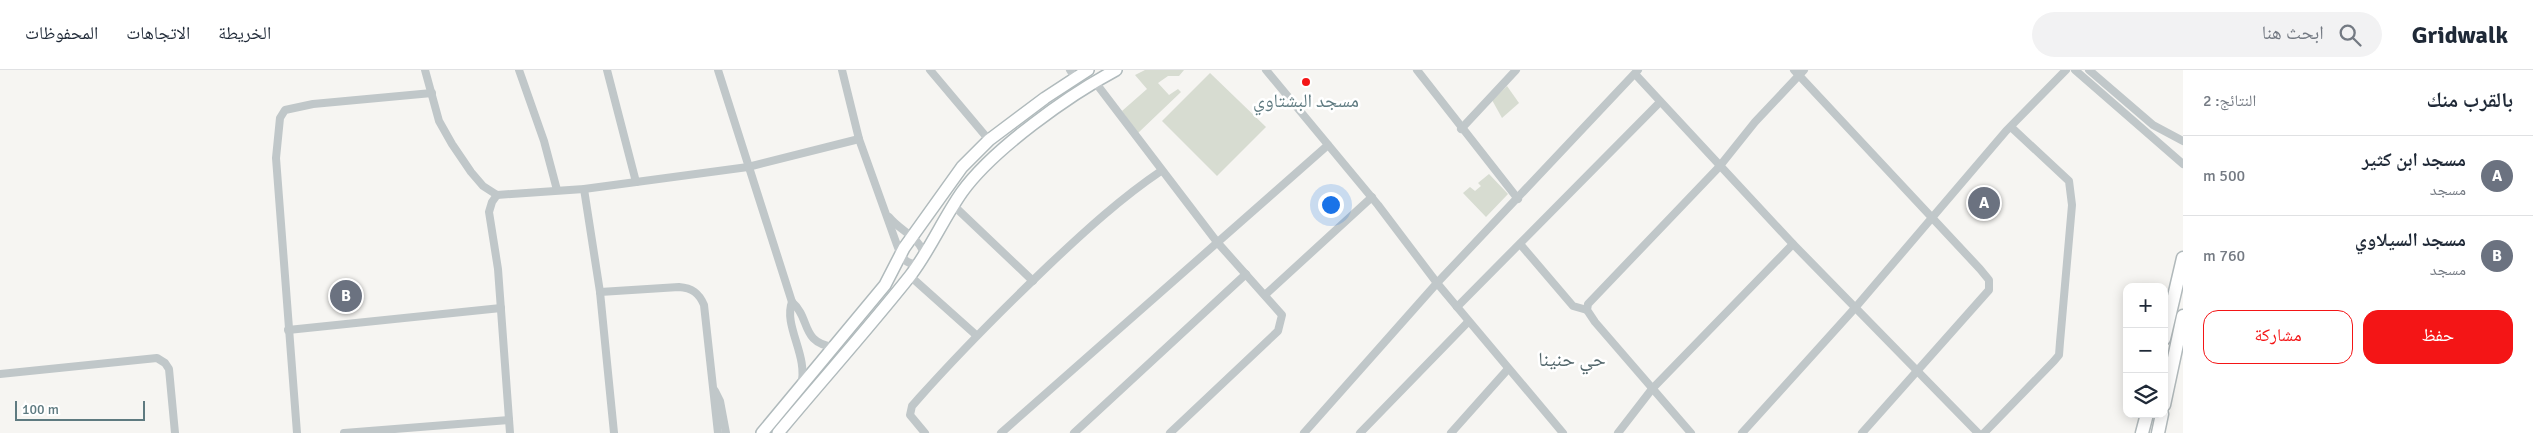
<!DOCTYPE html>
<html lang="ar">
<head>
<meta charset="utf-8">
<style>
  body { margin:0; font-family:Signika,"Noto Naskh Arabic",sans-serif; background:#f2f2f3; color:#1f2937; direction:rtl }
  .controls { position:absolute; right:15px; bottom:15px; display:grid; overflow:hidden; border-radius:10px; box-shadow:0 2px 12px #0003 }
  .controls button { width:45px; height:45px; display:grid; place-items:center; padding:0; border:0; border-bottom:1px solid #e0e1e3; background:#fff; color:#1f2937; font:25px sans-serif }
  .scale { position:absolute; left:15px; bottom:12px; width:130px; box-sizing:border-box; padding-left:5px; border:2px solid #5e7a80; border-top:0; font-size:14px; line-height:18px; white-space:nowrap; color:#5e7a80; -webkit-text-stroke:4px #fff; paint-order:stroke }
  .you { position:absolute; left:1330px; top:134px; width:18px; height:18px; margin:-12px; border:4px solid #fff; border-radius:50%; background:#1a73e8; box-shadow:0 0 0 8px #1a73e833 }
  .badge { display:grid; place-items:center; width:32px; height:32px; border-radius:50%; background:#f41516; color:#fff; font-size:16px; font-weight:700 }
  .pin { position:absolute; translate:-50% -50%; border:2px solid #fff; box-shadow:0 1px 5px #0006 }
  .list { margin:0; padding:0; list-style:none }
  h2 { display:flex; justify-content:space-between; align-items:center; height:65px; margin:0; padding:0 20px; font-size:21px }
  h2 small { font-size:16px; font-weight:400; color:#747a83 }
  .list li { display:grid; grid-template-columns:32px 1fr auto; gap:15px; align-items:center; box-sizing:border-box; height:80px; padding:0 20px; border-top:1px solid #e0e1e3 }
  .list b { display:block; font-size:19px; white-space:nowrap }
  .list p { margin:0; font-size:16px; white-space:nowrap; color:#747a83 }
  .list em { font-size:16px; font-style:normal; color:#747a83 }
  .actions { display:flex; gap:10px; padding:15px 20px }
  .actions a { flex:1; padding:11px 0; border:1px solid #f41516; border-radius:15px; text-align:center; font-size:18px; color:#f41516 }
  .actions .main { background:#f41516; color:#fff }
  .icon { flex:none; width:28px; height:28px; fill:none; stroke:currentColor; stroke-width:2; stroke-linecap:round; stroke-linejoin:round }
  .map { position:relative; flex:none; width:2183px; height:363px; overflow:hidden; direction:ltr }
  header { display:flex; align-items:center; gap:30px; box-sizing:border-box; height:70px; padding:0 25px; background:#fff; border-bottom:1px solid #e0e1e3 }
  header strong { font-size:24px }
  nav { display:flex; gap:28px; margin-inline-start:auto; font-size:18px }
  .search { width:350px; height:45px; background:#f2f2f3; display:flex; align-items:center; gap:12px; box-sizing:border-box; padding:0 18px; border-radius:28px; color:#747a83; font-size:19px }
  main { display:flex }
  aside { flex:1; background:#fff }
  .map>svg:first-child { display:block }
  .green { fill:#d7dcd1 }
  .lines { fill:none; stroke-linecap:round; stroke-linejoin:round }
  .secondary-casing { stroke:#b0babc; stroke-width:14 }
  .primary-casing { stroke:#b1b9bb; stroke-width:15 }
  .street { stroke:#c0c7c9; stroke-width:8 }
  .secondary { stroke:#fff; stroke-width:11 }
  .primary { stroke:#fff; stroke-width:12 }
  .poi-dot { fill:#f41516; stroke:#fff; stroke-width:2 }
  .labels { text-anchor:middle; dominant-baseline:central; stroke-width:5; stroke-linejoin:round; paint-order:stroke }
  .poi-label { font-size:19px; fill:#5e7a80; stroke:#fff }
  .neighbourhood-label { font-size:20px; fill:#51656a; stroke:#fff }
</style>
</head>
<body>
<header>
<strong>Gridwalk</strong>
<div class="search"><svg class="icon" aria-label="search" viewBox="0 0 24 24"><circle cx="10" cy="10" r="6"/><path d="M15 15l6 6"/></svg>ابحث هنا</div>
<nav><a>الخريطة</a><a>الاتجاهات</a><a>المحفوظات</a></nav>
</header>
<main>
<aside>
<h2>بالقرب منك<small>النتائج: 2</small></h2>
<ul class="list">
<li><span class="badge" style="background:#6b7280">A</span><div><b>مسجد ابن كثير</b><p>مسجد</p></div><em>500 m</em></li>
<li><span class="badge" style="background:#6b7280">B</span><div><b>مسجد السيلاوي</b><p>مسجد</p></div><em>760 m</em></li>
</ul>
<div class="actions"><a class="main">حفظ</a><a>مشاركة</a></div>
</aside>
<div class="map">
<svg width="2183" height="363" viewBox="0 0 2183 363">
  <rect width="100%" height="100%" fill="#f6f5f2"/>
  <!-- green -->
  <g class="green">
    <polygon points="1145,0 1184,0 1179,6 1168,6 1158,13 1169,25 1178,19 1181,22 1138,63 1122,41 1147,19 1135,5"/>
    <polygon points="1210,3 1266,57 1217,106 1162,51"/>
    <polygon points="1507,16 1519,33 1502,48 1492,30"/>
    <polygon points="1489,104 1508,124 1486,147 1463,123 1470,117 1475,121 1481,116 1478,113"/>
  </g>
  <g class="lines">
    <!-- secondary casing -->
    <g class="secondary-casing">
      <g id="secondary">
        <polyline points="762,363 885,215 904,178 962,97 989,70 1045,28 1088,0"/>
        <path d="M 778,363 C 822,310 868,259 910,206 C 930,180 943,149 962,122 C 993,79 1069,25 1116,0"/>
      </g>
    </g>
    <!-- primary casing -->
    <g class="primary-casing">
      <g id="primary">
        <polyline points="2164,269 2183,188"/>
        <polyline points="2164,335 2183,246"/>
        <polyline points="2142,363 2147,344"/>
        <polyline points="2158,363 2162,344"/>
      </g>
    </g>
    <!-- street -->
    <g class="street">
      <polyline points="425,0 439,51 452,74 471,102 483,116 497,125 584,119 748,97 859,69"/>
      <polyline points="519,0 544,71 557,120"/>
      <polyline points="607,0 636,112"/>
      <path d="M 718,0 L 792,232 C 811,248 800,273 834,277"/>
      <path d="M 842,0 L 859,69 L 897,175 C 901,186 905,195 918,194"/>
      <polyline points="930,0 989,70"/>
      <polyline points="1070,0 1075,8"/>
      <polyline points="1266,0 1378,135 1437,213 1563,363"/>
      <polyline points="1417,0 1518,129"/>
      <polyline points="1794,0 1980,199 1989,210 1989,220 1862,363"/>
      <polyline points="2075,0 2183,94"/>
      <polyline points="2089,0 2153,55 2183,71"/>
      <polyline points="1635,4 1793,174 1978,363"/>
      <polyline points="1095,12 1217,172 1282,245 1278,261 1170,363"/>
      <polyline points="1461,59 1516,0"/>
      <polyline points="584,119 600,222 614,363"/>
      <polyline points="497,125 492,132 489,142 498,199 510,363"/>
      <polyline points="953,135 1033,211"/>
      <path d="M 889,147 C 900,161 920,167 924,185"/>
      <polyline points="1520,174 1573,236 1587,240"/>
      <polyline points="910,206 976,265"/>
      <path d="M 600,222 L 679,217 C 692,218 699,223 704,235 L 718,363"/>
      <polyline points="1265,225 1372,127"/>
      <path d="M 792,232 C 783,256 809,286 801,315"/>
      <polyline points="1457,237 1660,32"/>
      <polyline points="288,260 501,238"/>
      <polyline points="0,304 157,288 165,293 169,299 175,363"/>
      <polyline points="715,321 720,331 726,363"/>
      <polyline points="297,363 276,88 280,48 285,40 313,34 432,23"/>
      <polyline points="344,363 509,350"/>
      <path d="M 925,363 L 910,345 L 912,336 L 919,328 C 961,281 1005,237 1050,194 C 1085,161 1121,128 1161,101"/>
      <polyline points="1001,363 1328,75"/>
      <polyline points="1074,363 1246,204"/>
      <polyline points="1304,363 1437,213 1638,0"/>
      <polyline points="1360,363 1468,252"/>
      <polyline points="1451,363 1508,299"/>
      <polyline points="1618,363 1652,319 1793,174"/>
      <polyline points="1691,363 1595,252 1587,240 1588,234 1719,97 1755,52 1804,0"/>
      <polyline points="1742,363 1855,238 2006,61 2066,0"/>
      <polyline points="1984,363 2054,291 2059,285 2060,272 2072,135 2069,111 2011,57"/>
    </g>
    <!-- secondary -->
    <use href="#secondary" class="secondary"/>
    <!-- primary -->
    <use href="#primary" class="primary"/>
  </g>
  <!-- markers -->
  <circle class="poi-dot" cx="1306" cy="12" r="5"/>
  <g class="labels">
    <!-- poi labels -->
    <g class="poi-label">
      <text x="1306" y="31">مسجد البشتاوي</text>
    </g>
    <!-- neighbourhood labels -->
    <g class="neighbourhood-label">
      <text x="1572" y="289">حي حنينا</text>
    </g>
  </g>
</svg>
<div class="controls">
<button>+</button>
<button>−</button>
<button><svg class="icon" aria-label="layers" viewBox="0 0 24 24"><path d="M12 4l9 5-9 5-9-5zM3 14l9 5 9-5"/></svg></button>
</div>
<div class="scale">100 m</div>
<div class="you"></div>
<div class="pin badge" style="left:1984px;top:133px;background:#6b7280">A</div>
<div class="pin badge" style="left:346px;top:226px;background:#6b7280">B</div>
</div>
</main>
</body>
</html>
